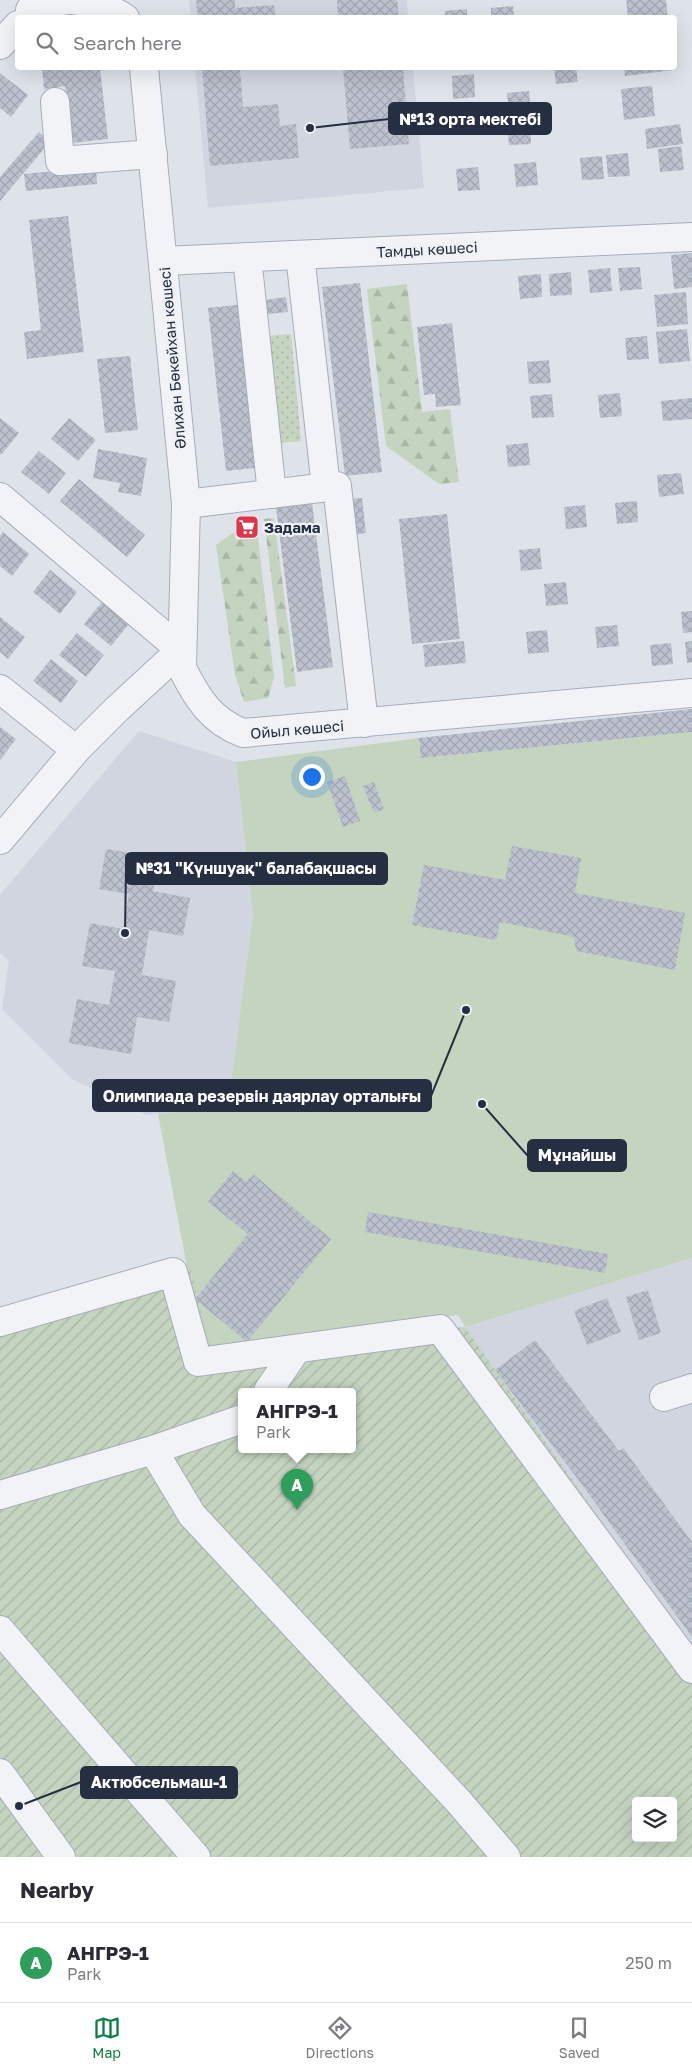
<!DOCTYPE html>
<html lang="en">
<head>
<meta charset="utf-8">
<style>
  body { margin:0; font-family:"Golos Text",sans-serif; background:#f2f2f3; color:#2b2b33 }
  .controls { position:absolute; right:15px; bottom:15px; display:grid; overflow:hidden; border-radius:5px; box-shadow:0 5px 20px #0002 }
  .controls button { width:45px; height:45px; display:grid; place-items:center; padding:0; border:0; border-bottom:1px solid #e1e1e2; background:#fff; color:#2b2b33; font:25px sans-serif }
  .you { position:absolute; left:311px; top:776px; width:18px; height:18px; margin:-12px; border:4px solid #fff; border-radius:50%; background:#1a73e8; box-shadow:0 0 0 8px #1a73e833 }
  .badge { display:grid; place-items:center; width:32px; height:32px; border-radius:50%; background:#0b8043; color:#fff; font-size:16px; font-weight:700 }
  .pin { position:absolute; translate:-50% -41px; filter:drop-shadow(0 1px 2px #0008) }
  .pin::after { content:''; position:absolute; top:26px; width:18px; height:15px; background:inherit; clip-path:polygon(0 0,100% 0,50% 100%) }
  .popup { position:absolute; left:238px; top:1388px; width:118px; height:65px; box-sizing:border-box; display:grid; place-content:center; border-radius:5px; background:#fff; filter:drop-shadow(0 1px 4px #0005); font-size:16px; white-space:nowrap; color:#7c7c81 }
  .popup b { font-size:19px; color:#2b2b33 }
  .popup::after { content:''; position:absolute; left:50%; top:100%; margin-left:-10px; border:10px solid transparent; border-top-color:#fff }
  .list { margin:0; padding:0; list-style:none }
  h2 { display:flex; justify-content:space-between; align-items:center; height:65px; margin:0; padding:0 20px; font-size:21px }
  h2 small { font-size:16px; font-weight:400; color:#7c7c81 }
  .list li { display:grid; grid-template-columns:32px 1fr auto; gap:15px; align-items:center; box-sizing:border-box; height:80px; padding:0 20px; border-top:1px solid #e1e1e2 }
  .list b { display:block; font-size:19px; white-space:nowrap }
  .list p { margin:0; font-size:16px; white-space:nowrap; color:#7c7c81 }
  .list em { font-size:16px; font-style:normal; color:#7c7c81 }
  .icon { flex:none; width:28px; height:28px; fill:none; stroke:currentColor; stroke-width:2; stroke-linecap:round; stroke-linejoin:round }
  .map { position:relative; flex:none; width:692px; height:1857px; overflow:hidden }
  .search { position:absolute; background:#fff; box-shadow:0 5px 20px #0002; left:15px; right:15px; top:15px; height:55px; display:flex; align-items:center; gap:12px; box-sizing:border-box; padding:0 18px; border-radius:5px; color:#7c7c81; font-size:19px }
  .sheet { height:145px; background:#fff }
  nav { display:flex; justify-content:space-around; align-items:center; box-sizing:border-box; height:70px; border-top:1px solid #e1e1e2; background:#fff; font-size:14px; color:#7c7c81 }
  nav a { display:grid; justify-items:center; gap:2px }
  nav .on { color:#0b8043 }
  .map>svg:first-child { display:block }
  .built { fill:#d0d5df }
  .grass { fill:#c4d4bf }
  .forest { fill:url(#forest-firs) }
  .park { fill:url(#park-dots) }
  .garden { fill:url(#garden-furrows); fill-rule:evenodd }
  .building { fill:url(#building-cross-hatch) }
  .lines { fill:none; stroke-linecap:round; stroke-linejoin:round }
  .minor-casing { stroke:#a7adb8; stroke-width:30 }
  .minor { stroke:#f2f3f7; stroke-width:28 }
  .labels { text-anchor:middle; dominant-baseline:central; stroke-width:4.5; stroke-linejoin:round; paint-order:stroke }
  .street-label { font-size:15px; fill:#262f42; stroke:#eef2f7 }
  .poi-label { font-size:15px; font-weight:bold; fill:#262f42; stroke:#eef2f7; text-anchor:start }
  .leader { fill:none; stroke:#262f42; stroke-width:2 }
  .callout-dot { fill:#262f42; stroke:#eef2f7; stroke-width:2 }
  .callout { fill:#262f42; stroke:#262f42; stroke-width:2 }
  .callout-label { font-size:16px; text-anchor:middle; font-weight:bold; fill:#fff }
</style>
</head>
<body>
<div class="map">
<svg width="692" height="1857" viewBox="0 0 692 1857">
  <defs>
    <pattern id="forest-firs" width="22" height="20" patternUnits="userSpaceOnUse" patternTransform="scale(1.25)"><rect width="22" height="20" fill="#c4d4bf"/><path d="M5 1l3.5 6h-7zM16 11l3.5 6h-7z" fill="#a8b6a5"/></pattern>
    <pattern id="park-dots" width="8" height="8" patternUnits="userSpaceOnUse" patternTransform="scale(1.25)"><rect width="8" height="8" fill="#c4d4bf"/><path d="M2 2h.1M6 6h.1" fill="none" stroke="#a8b6a5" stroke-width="1.8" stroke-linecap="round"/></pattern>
    <pattern id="garden-furrows" width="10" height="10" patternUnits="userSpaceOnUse" patternTransform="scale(1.25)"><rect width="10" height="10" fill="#c4d4bf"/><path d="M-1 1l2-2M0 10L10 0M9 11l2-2" fill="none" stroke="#a8b6a5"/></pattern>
    <pattern id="building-cross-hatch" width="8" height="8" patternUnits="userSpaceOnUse" patternTransform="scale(1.25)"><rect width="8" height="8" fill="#bbc1cd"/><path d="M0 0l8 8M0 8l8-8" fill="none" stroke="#a1a6b1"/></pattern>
  </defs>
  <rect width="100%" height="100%" fill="#dee3ea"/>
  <!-- built -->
  <g class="built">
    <polygon points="189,0 407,0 408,17 191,17"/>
    <polygon points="195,68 413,68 424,188 208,208"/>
    <polygon points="139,731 236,762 253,914 228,1107 146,1115 72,1079 2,1009 9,961 0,953 0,895"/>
    <polygon points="692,1258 692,1650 465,1327"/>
  </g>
  <!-- grass -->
  <polygon class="grass" points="692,732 692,1258 465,1327 458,1315 212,1352 201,1341 158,1114 228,1107 253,914 236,762 419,738 422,758"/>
  <!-- forest -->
  <g class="forest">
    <polygon points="407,284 422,412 450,409 459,482 439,484 386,446 367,289"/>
    <polygon points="274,518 296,686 285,688 264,519"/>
    <polygon points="234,532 236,540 258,537 274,677 268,698 244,702 235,675 216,545"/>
  </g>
  <!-- park -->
  <polygon class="park" points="291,334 301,441 277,443 267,336"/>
  <!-- garden -->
  <path class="garden" d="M 191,1270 L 211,1353 L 465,1327 L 692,1650 L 692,1857 L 0,1857 L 0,1322 L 173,1272 ZM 242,1391 L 352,1391 L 352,1449 L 242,1449 ZM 636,1801 L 673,1801 L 673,1838 L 636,1838 Z"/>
  <!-- building -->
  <g class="building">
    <polygon points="196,0 235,0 235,8 274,5 276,18 198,18"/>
    <polygon points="337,0 397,0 399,18 338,18"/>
    <polygon points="626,0 666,0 668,18 628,18"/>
    <polygon points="513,6 514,18 491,18 491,8"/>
    <polygon points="467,9 467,18 445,18 445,11"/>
    <polygon points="42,68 100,68 108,139 72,143 65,86 44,89"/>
    <polygon points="202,68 240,68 243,107 278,104 280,126 296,124 299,158 210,166"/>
    <polygon points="343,68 403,68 409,144 350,149"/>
    <polygon points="554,68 576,68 578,82 556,84"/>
    <polygon points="624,68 672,68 673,70 625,76"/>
    <polygon points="0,73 28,95 11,117 0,108"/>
    <polygon points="474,74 475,97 453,99 452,76"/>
    <polygon points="652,86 655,116 624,120 621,89"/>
    <polygon points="529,91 531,114 509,115 507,93"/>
    <polygon points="530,121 531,144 509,145 507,123"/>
    <polygon points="680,124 683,144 647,149 645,129"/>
    <polygon points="39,132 50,142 0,201 0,177"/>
    <polygon points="681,146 684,170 660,172 658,149"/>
    <polygon points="628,153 630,176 608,177 606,155"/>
    <polygon points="602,156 604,179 582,180 580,158"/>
    <polygon points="536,162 538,185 516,187 514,164"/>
    <polygon points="96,167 97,184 26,191 24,174"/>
    <polygon points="478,167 480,190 458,191 456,169"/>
    <polygon points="68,216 84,352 27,359 24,332 41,330 29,220"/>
    <polygon points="692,253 692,287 674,289 671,255"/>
    <polygon points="640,267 642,289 620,291 618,268"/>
    <polygon points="610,268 612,291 590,293 588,270"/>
    <polygon points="571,272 572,295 550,296 549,274"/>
    <polygon points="541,274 542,297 520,299 518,276"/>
    <polygon points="360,283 382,472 345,476 322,287"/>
    <polygon points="686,292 688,324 657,327 654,295"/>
    <polygon points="286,297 288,312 268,314 266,300"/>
    <polygon points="245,304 263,467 226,471 208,308"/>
    <polygon points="452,323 461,405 436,407 435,394 424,395 417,327"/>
    <polygon points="687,329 690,361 659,364 656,332"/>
    <polygon points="647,336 649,359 627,360 625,338"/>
    <polygon points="130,356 138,430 105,433 97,359"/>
    <polygon points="549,360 551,383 529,384 527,362"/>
    <polygon points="620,393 622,416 600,418 598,395"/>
    <polygon points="552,394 554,417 532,418 530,396"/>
    <polygon points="692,398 692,419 663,421 661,401"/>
    <polygon points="0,418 19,433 1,455 0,454"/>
    <polygon points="69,418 96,440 78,461 51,439"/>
    <polygon points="528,443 530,465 508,467 506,445"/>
    <polygon points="98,449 147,458 141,496 118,492 120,483 93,478"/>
    <polygon points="39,451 66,473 49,494 21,472"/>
    <polygon points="681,473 684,494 659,497 657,475"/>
    <polygon points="79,479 145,535 127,557 60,501"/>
    <polygon points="362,498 366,533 354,535 349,499"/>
    <polygon points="637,501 638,522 617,524 615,503"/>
    <polygon points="312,503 333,667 297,672 276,507"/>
    <polygon points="585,505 587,527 566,529 564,507"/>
    <polygon points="447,514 460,639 412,644 399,519"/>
    <polygon points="254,519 256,533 240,535 238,521"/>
    <polygon points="3,532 29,554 12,576 0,566 0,536"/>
    <polygon points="540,548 542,569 521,571 519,550"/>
    <polygon points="50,570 77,592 60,614 33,592"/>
    <polygon points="566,582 568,604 546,606 544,584"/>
    <polygon points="102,602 129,624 111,646 84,624"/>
    <polygon points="692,611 692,632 683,633 681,612"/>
    <polygon points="0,617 25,637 8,659 0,652"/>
    <polygon points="617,625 619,646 597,648 595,627"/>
    <polygon points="547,630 549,652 528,654 526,632"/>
    <polygon points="77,633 104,655 86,677 59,655"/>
    <polygon points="464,641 466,663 425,667 423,645"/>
    <polygon points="692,641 692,662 687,663 685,642"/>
    <polygon points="671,643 673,664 652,666 650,645"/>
    <polygon points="51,659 78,681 61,703 33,681"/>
    <polygon points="692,709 692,732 421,758 419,738"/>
    <polygon points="0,727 16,739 0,760"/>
    <polygon points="345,776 360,821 343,827 327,782"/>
    <polygon points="374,782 384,809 374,813 363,786"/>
    <polygon points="512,846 581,858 575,893 685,913 675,970 576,951 574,937 500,922 496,940 412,925 424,865 505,880"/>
    <polygon points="106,849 159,858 153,891 190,898 183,936 149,930 142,975 176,981 169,1022 137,1017 131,1054 69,1043 77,999 109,1005 115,971 82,966 90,923 123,929 129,894 99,889"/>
    <polygon points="233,1171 246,1182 253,1174 331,1239 247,1342 195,1299 248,1234 208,1202"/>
    <polygon points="368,1212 608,1254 605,1273 365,1232"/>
    <polygon points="648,1290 661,1333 639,1340 626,1297"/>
    <polygon points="607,1298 621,1332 587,1345 574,1311"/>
    <polygon points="535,1340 619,1451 623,1448 692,1542 692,1637 580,1482 495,1370"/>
  </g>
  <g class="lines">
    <!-- minor casing -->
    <g class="minor-casing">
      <g id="minor">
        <path d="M 73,0 C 92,2 108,7 125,18"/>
        <polyline points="30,10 56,2 69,0"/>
        <polyline points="0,45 18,25"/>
        <path d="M 144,68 L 186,504 L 182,668 C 197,698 211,721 243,733 L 692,693"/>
        <polyline points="55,102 60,161 153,154"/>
        <polyline points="300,255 326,487"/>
        <polyline points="247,257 272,494"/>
        <polyline points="163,261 692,237"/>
        <polyline points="0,497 181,650"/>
        <polyline points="186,504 337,486 364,723"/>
        <polyline points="0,689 76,750"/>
        <polyline points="0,840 76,750 117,709 181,650"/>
        <polyline points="0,1322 173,1272 198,1362 440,1329 692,1669"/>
        <polyline points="268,1391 296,1350"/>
        <polyline points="664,1397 692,1388"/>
        <polyline points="153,1450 192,1515 459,1802 506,1857"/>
        <polyline points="0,1495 153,1450 242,1419"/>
        <polyline points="0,1630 196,1857"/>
        <polyline points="0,1773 61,1857"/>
      </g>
    </g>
    <!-- minor -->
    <use href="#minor" class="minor"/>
  </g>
  <!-- icons -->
  <defs>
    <g id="supermarket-square" transform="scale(1.25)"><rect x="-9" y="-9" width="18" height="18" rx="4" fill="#dd354a" stroke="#eef2f7"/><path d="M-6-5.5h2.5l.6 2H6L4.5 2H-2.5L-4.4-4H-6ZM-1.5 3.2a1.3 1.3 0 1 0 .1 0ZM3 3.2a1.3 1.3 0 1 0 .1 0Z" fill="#fff"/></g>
  </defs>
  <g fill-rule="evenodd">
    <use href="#supermarket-square" x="247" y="527"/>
  </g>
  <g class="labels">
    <!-- street labels -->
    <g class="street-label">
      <text transform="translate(427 249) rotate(-3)">Тамды көшесі</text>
      <text transform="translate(172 358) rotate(-95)">Әлихан Бөкейхан көшесі</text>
      <text transform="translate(297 729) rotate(-5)">Ойыл көшесі</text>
    </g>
    <!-- poi labels -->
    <g class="poi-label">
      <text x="264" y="527">Задама</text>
    </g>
  </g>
  <!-- callouts -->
  <path class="leader" d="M310 128L389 119M125 933L126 868M466 1010L431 1096M482 1104L528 1156M19 1806L81 1782"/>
  <g class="callout-dot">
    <circle cx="310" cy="128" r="5"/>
    <circle cx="125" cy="933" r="5"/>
    <circle cx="466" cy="1010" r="5"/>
    <circle cx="482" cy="1104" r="5"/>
    <circle cx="19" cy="1806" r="5"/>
  </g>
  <g class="callout">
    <rect x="389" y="103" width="162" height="31" rx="5"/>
    <rect x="126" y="853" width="261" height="31" rx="5"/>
    <rect x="93" y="1080" width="338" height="31" rx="5"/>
    <rect x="528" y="1140" width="98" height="31" rx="5"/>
    <rect x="81" y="1767" width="156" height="31" rx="5"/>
  </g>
  <g class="callout-label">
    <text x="470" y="125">№13 орта мектебі</text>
    <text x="256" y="874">№31 "Күншуақ" балабақшасы</text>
    <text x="262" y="1102">Олимпиада резервін даярлау орталығы</text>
    <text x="577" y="1161">Мұнайшы</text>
    <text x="159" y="1788">Актюбсельмаш-1</text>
  </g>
</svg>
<div class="controls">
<button><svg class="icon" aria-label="layers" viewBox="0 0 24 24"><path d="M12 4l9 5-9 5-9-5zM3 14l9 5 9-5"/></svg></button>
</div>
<div class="you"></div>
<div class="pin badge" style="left:297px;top:1510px;background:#2e9e5b">A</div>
<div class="popup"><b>АНГРЭ-1</b>Park</div>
<div class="search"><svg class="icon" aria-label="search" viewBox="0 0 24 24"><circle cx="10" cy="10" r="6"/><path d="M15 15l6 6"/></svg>Search here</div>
</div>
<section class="sheet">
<h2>Nearby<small></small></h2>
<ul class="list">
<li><span class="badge" style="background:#2e9e5b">A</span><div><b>АНГРЭ-1</b><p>Park</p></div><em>250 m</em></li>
</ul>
</section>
<nav>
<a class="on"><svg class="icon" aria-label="map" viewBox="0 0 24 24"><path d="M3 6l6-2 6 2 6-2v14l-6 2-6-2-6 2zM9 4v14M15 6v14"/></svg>Map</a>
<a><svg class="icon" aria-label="directions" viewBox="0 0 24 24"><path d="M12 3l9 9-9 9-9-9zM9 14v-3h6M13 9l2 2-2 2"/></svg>Directions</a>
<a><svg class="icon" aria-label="saved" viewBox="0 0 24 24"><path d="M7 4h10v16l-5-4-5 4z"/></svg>Saved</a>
</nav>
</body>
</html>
